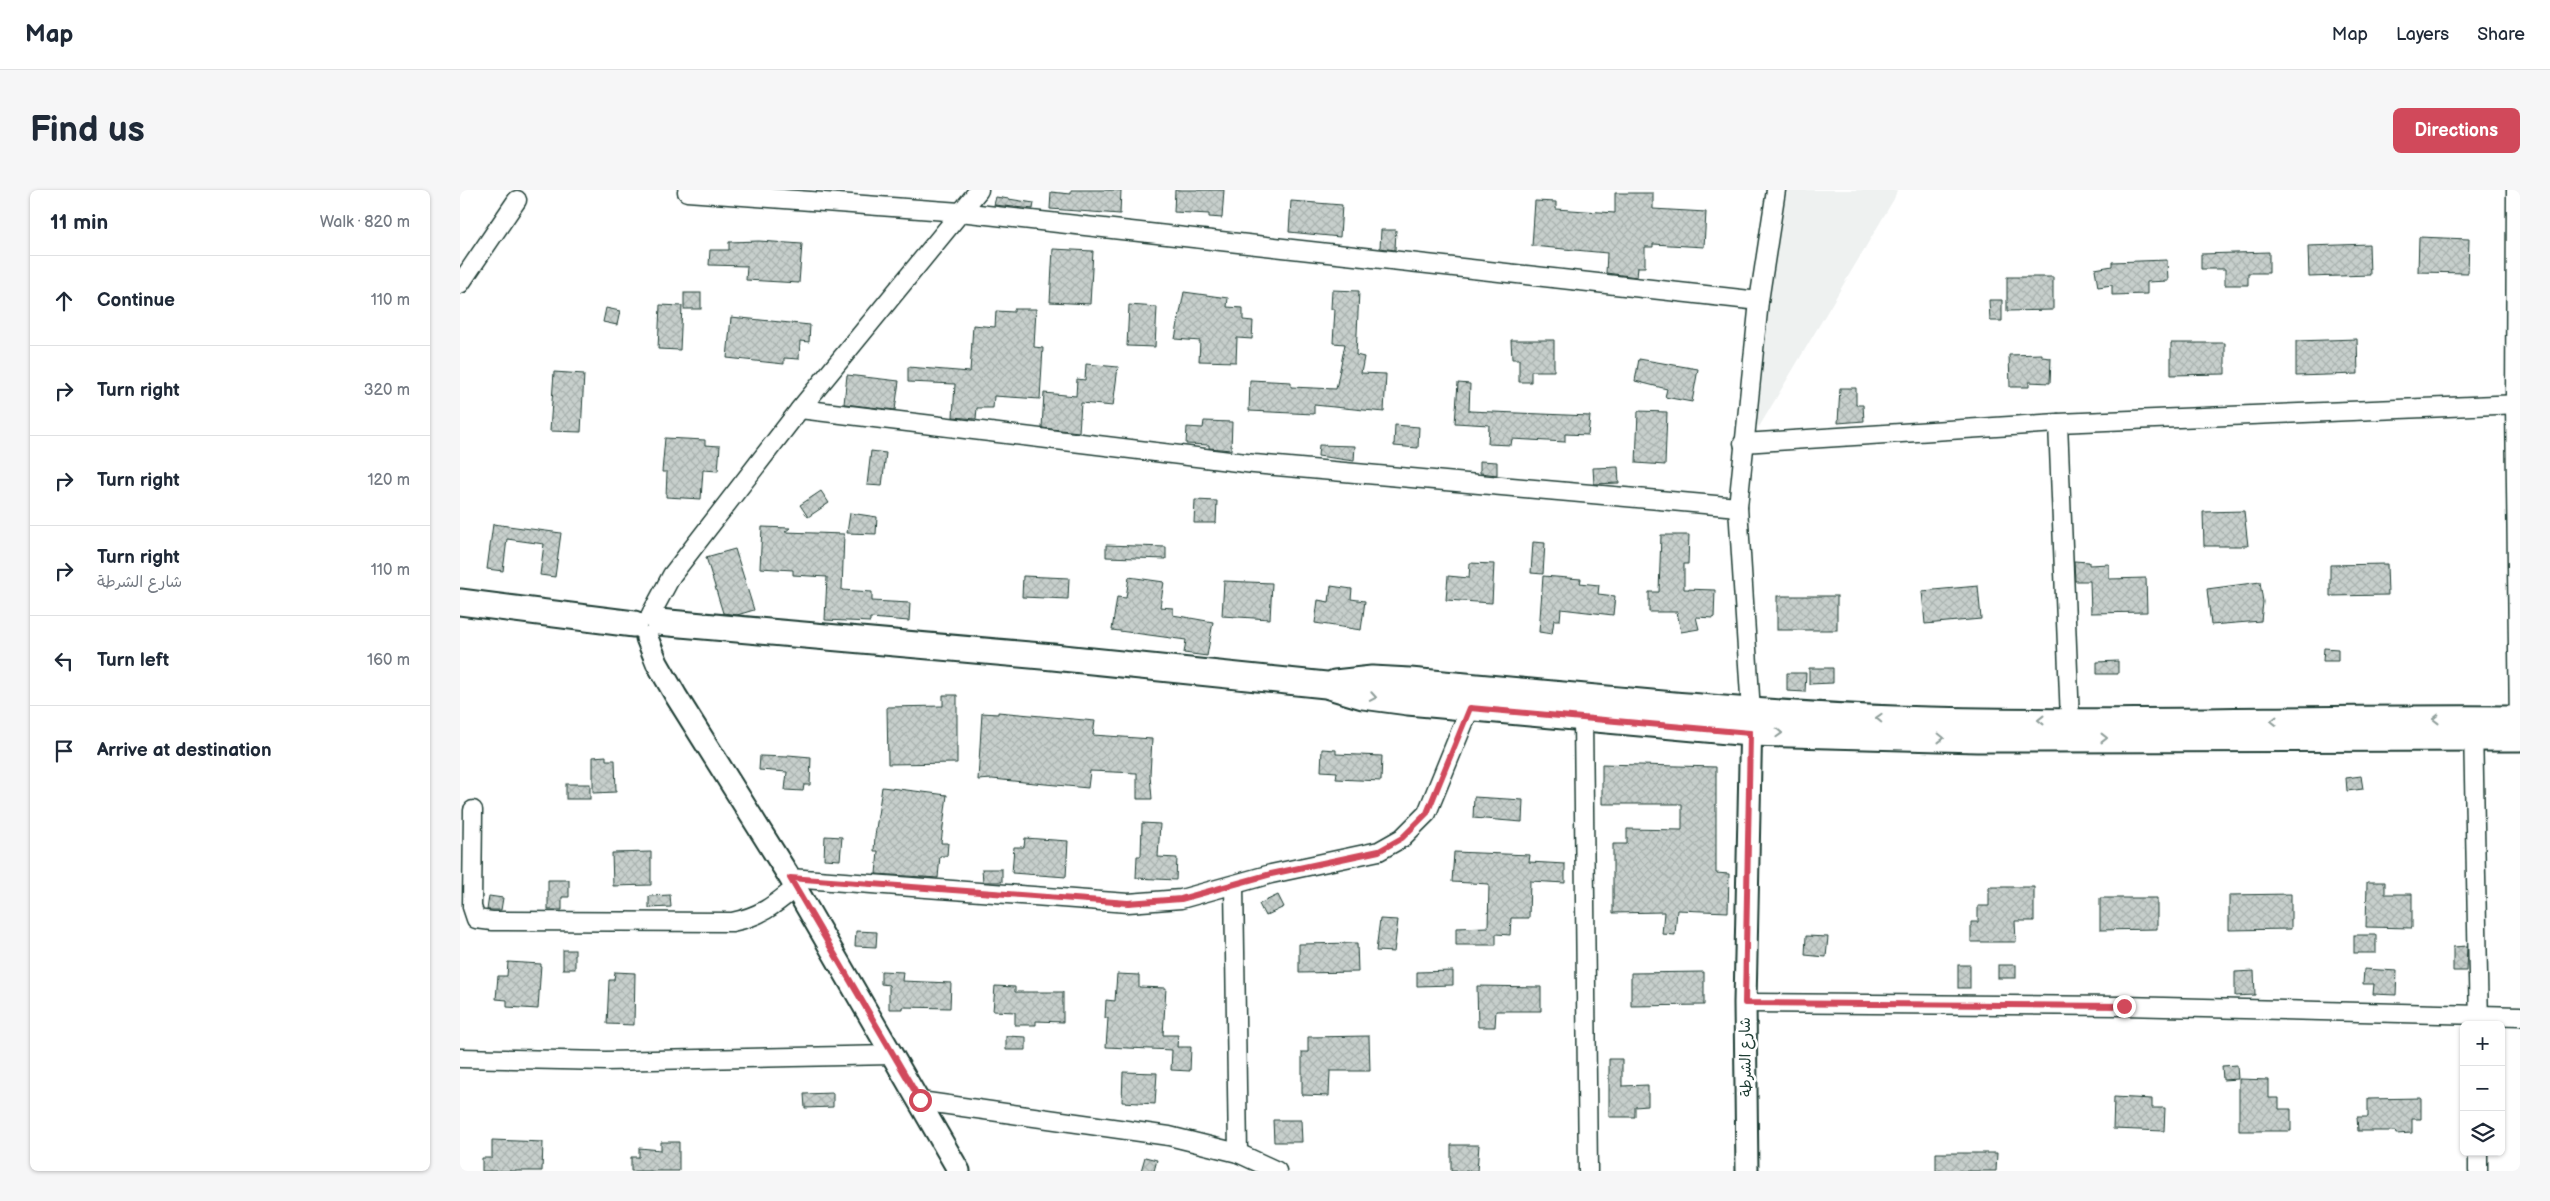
<!DOCTYPE html>
<html lang="en">
<head>
<meta charset="utf-8">
<style>
  body { margin:0; font-family:"Balsamiq Sans","Playpen Sans Arabic",sans-serif; background:#f6f6f7; color:#1f2937 }
  .controls { position:absolute; right:15px; bottom:15px; display:grid; overflow:hidden; border-radius:8px; box-shadow:0 1px 4px #0004 }
  .controls button { width:45px; height:45px; display:grid; place-items:center; padding:0; border:0; border-bottom:1px solid #e0e1e3; background:#fff; color:#1f2937; font:25px sans-serif }
  .stop { position:absolute; width:15px; height:15px; margin:-11px; border:4px solid #d1495b; border-radius:50%; background:#fff }
  .stop.end { background:#d1495b; border-color:#fff; box-shadow:0 1px 5px #0008 }
  .list { margin:0; padding:0; list-style:none }
  h2 { display:flex; justify-content:space-between; align-items:center; height:65px; margin:0; padding:0 20px; font-size:21px }
  h2 small { font-size:16px; font-weight:400; color:#747a83 }
  .list li { display:grid; grid-template-columns:32px 1fr auto; gap:15px; align-items:center; box-sizing:border-box; height:90px; padding:0 20px; border-top:1px solid #e0e1e3 }
  .list b { display:block; font-size:19px; white-space:nowrap }
  .list p { margin:0; font-size:16px; white-space:nowrap; color:#747a83 }
  .list em { font-size:16px; font-style:normal; color:#747a83 }
  .icon { flex:none; width:28px; height:28px; fill:none; stroke:currentColor; stroke-width:2; stroke-linecap:round; stroke-linejoin:round }
  .map { position:relative; flex:none; width:2060px; height:981px; overflow:hidden; border-radius:8px }
  header { display:flex; align-items:center; gap:30px; box-sizing:border-box; height:70px; padding:0 25px; background:#fff; border-bottom:1px solid #e0e1e3 }
  header strong { font-size:24px }
  nav { display:flex; gap:28px; margin-inline-start:auto; font-size:18px }
  .intro { display:flex; align-items:center; justify-content:space-between; box-sizing:border-box; height:120px; padding:0 30px }
  h1 { margin:0; font-size:35px }
  .button { padding:12px 22px; border-radius:8px; background:#d1495b; color:#fff; font-size:18px; font-weight:700 }
  main { display:flex; gap:30px; padding:0 30px }
  aside { flex:1; background:#fff; border-radius:8px; box-shadow:0 1px 4px #0004 }
  .map>svg:first-child { display:block }
  .built { fill:#eef1f0 }
  .building { fill:url(#building-cross-hatch); stroke:#1f3d34 }
  .lines { fill:none; stroke-linecap:round; stroke-linejoin:round }
  .minor-casing { stroke:#1f3d34; stroke-width:21 }
  .tertiary-casing { stroke:#1f3d34; stroke-width:25 }
  .secondary-casing { stroke:#1f3d34; stroke-width:29 }
  .minor { stroke:#fff; stroke-width:18 }
  .tertiary { stroke:#fff; stroke-width:21 }
  .secondary { stroke:#fff; stroke-width:25 }
  .oneway { stroke:#8f9e9a }
  .route { stroke:#d1495b; stroke-width:6 }
  .labels { text-anchor:middle; dominant-baseline:central; stroke-width:5; stroke-linejoin:round; paint-order:stroke }
  .street-label { font-size:15px; fill:#1f3d34; stroke:#fff }
</style>
</head>
<body>
<header>
<strong>Map</strong>
<nav><a>Map</a><a>Layers</a><a>Share</a></nav>
</header>
<div class="intro"><h1>Find us</h1><a class="button">Directions</a></div>
<main>
<aside>
<h2>11 min<small>Walk · 820 m</small></h2>
<ul class="list">
<li><svg class="icon" aria-label="ahead" viewBox="0 0 24 24"><path d="M12 20V5M6 11l6-6 6 6"/></svg><div><b>Continue</b></div><em>110 m</em></li>
<li><svg class="icon" aria-label="right" viewBox="0 0 24 24"><path d="M7 20v-9h11M14 6l5 5-5 5"/></svg><div><b>Turn right</b></div><em>320 m</em></li>
<li><svg class="icon" aria-label="right" viewBox="0 0 24 24"><path d="M7 20v-9h11M14 6l5 5-5 5"/></svg><div><b>Turn right</b></div><em>120 m</em></li>
<li><svg class="icon" aria-label="right" viewBox="0 0 24 24"><path d="M7 20v-9h11M14 6l5 5-5 5"/></svg><div><b>Turn right</b><p>شارع الشرطة</p></div><em>110 m</em></li>
<li><svg class="icon" aria-label="left" viewBox="0 0 24 24"><path d="M17 20v-9H6M10 6l-5 5 5 5"/></svg><div><b>Turn left</b></div><em>160 m</em></li>
<li><svg class="icon" aria-label="arrive" viewBox="0 0 24 24"><path d="M6 21V4h12l-3 4 3 4H6"/></svg><div><b>Arrive at destination</b></div></li>
</ul>
</aside>
<div class="map">
<svg width="2060" height="981" viewBox="0 0 2060 981">
  <defs>
    <pattern id="building-cross-hatch" width="8" height="8" patternUnits="userSpaceOnUse" patternTransform="scale(1.25)"><rect width="8" height="8" fill="#c7cfcc"/><path d="M0 0l8 8M0 8l8-8" fill="none" stroke="#aab3b0"/></pattern>
  </defs>
  <rect width="100%" height="100%" fill="#fff"/>
  <filter id="ink" filterUnits="userSpaceOnUse"><feTurbulence type="fractalNoise" baseFrequency=".02" numOctaves="2"/><feDisplacementMap in="SourceGraphic" scale="10" xChannelSelector="R" yChannelSelector="G"/><feConvolveMatrix kernelMatrix="1 2 1 2 8 2 1 2 1" color-interpolation-filters="sRGB"/></filter>
  <g filter="url(#ink)">
    <!-- built -->
    <polygon class="built" points="1316,0 1437,0 1434,9 1299,237 1287,220"/>
    <!-- building -->
    <g class="building">
      <polygon points="611,0 661,0 660,24 590,19 591,2 611,4"/>
      <polygon points="715,0 764,0 762,28 749,27 749,24 714,22"/>
      <polygon points="1155,3 1193,3 1193,19 1246,22 1244,57 1193,54 1193,57 1185,57 1185,77 1178,77 1177,87 1146,83 1147,63 1072,56 1075,11 1096,12 1096,19 1155,23"/>
      <polygon points="536,7 574,13 573,19 534,15"/>
      <polygon points="831,11 882,15 880,47 829,42"/>
      <polygon points="921,40 936,40 935,60 920,58"/>
      <polygon points="1959,47 2009,49 2008,83 1958,82"/>
      <polygon points="299,51 342,54 339,93 286,90 287,76 249,75 250,60 269,60 269,52"/>
      <polygon points="1909,54 1910,85 1849,87 1848,56"/>
      <polygon points="593,59 633,61 630,114 590,112"/>
      <polygon points="1809,62 1809,83 1788,83 1788,95 1765,95 1765,79 1741,79 1741,64"/>
      <polygon points="1707,70 1708,91 1687,92 1687,104 1652,105 1652,95 1638,97 1635,79 1652,76 1652,72"/>
      <polygon points="1547,87 1593,87 1593,120 1547,121"/>
      <polygon points="872,100 899,101 896,165 904,167 901,183 926,184 924,222 854,215 854,224 789,221 790,190 831,192 831,197 876,199 885,154 873,153 875,119 871,119"/>
      <polygon points="724,102 768,108 767,117 783,118 783,130 793,131 792,149 777,148 776,172 739,171 740,151 715,149"/>
      <rect x="224" y="103" width="17" height="16"/>
      <polygon points="1529,110 1542,110 1542,131 1530,131"/>
      <polygon points="200,115 222,116 220,160 198,159"/>
      <polygon points="669,115 697,117 695,157 667,156"/>
      <polygon points="146,118 160,121 157,135 143,132"/>
      <polygon points="554,119 576,119 574,157 583,158 580,209 534,206 533,218 517,218 516,229 493,227 495,194 448,192 448,177 510,182 513,135 535,137 536,121 554,122"/>
      <polygon points="271,127 350,135 349,152 340,151 339,169 324,168 324,174 267,168"/>
      <polygon points="1897,149 1898,184 1836,186 1836,151"/>
      <polygon points="1051,150 1094,150 1094,181 1071,181 1071,192 1059,192 1059,169 1052,169"/>
      <polygon points="1711,153 1765,153 1765,184 1711,185"/>
      <polygon points="1582,164 1582,167 1591,168 1590,193 1569,192 1569,197 1550,197 1549,165"/>
      <polygon points="1179,169 1238,179 1232,212 1205,207 1207,199 1175,191"/>
      <polygon points="626,174 658,177 653,216 621,213 619,242 582,238 584,203 616,206 617,189 625,190"/>
      <polygon points="94,182 124,184 121,242 90,241"/>
      <polygon points="387,185 439,191 435,220 384,214"/>
      <polygon points="998,193 1010,194 1009,221 1130,226 1128,245 1105,244 1105,252 1052,249 1051,255 1028,254 1029,235 995,233"/>
      <polygon points="1380,198 1396,198 1396,215 1403,215 1404,231 1378,233"/>
      <polygon points="1178,221 1207,222 1205,275 1176,273"/>
      <polygon points="744,231 772,232 771,260 749,258 749,255 726,254 727,237 743,238"/>
      <polygon points="935,235 959,237 958,258 934,256"/>
      <polygon points="205,248 245,250 245,255 260,256 258,281 243,280 241,309 206,307 207,282 202,282"/>
      <polygon points="859,255 895,256 894,271 858,266"/>
      <polygon points="411,261 426,263 422,296 407,295"/>
      <polygon points="1020,271 1037,272 1037,285 1020,283"/>
      <polygon points="1158,277 1159,293 1134,294 1133,278"/>
      <polygon points="361,301 369,313 348,327 340,315"/>
      <polygon points="735,310 757,311 756,333 734,333"/>
      <polygon points="1784,321 1788,356 1744,356 1743,322"/>
      <polygon points="390,323 417,327 416,344 387,343"/>
      <polygon points="33,334 101,343 95,387 80,385 84,354 47,349 43,381 27,379"/>
      <polygon points="302,337 330,338 325,342 384,344 382,400 412,402 412,411 450,413 449,431 410,428 410,432 365,430 367,387 333,385 333,380 300,378"/>
      <polygon points="1201,345 1229,345 1228,374 1224,374 1224,399 1255,400 1254,428 1236,427 1239,439 1221,442 1217,422 1189,422 1189,402 1199,402"/>
      <polygon points="1073,352 1085,353 1083,384 1071,383"/>
      <polygon points="646,355 706,357 706,369 646,367"/>
      <polygon points="275,359 294,420 277,425 263,423 246,367"/>
      <polygon points="1614,371 1629,372 1629,375 1649,374 1649,389 1686,388 1687,422 1631,423 1630,391 1615,391"/>
      <polygon points="1010,373 1034,374 1032,413 986,410 988,386 1009,388"/>
      <polygon points="1927,374 1928,405 1870,406 1870,375"/>
      <polygon points="563,386 609,388 608,409 562,407"/>
      <polygon points="1083,386 1121,389 1120,393 1139,395 1138,404 1155,406 1153,425 1101,419 1100,430 1094,430 1092,444 1079,442"/>
      <polygon points="669,387 704,392 700,417 713,418 713,425 753,432 747,466 724,463 726,450 652,440 657,407 666,408"/>
      <polygon points="764,391 812,393 810,429 762,426"/>
      <polygon points="1800,392 1803,412 1801,431 1751,435 1747,399"/>
      <polygon points="871,396 892,399 891,409 905,411 901,440 855,433 858,410 869,412"/>
      <polygon points="1518,396 1521,429 1465,434 1462,401"/>
      <rect x="1317" y="406" width="60" height="34"/>
      <polygon points="1864,458 1878,459 1878,471 1863,471"/>
      <polygon points="1658,471 1658,484 1637,484 1637,472"/>
      <polygon points="1349,478 1373,478 1373,493 1349,494"/>
      <polygon points="1327,483 1346,483 1345,502 1327,501"/>
      <polygon points="483,505 497,505 497,573 428,574 427,517 483,516"/>
      <polygon points="538,522 635,531 633,545 692,549 690,585 692,609 677,609 677,583 630,581 628,598 532,589 518,590 522,523 538,524"/>
      <polygon points="862,559 876,560 876,564 922,566 921,591 876,589 877,582 861,581"/>
      <polygon points="328,565 351,567 350,595 344,595 343,601 325,600 327,582 299,580 300,566 328,567"/>
      <polygon points="146,566 146,570 155,570 156,602 133,603 133,567"/>
      <polygon points="1142,574 1256,577 1256,683 1269,684 1268,722 1217,720 1215,745 1202,744 1204,722 1153,723 1153,654 1167,654 1167,639 1222,640 1222,614 1142,614"/>
      <polygon points="1901,586 1903,599 1887,601 1886,588"/>
      <rect x="106" y="594" width="24" height="15"/>
      <polygon points="422,597 487,605 481,653 488,653 487,666 480,666 478,688 416,684 418,661 414,661 415,646"/>
      <polygon points="1014,607 1063,610 1062,632 1013,628"/>
      <polygon points="682,633 700,634 698,667 717,668 716,690 676,688 677,666 681,666"/>
      <polygon points="365,646 382,647 380,670 364,669"/>
      <polygon points="565,648 608,651 606,687 552,683 554,657 564,657"/>
      <polygon points="191,662 191,695 153,696 152,663"/>
      <polygon points="994,662 1070,665 1069,672 1105,674 1105,693 1070,691 1069,728 1051,728 1050,745 1036,744 1036,755 996,755 996,738 1028,737 1029,694 992,692"/>
      <polygon points="522,679 542,679 542,692 523,692"/>
      <polygon points="88,690 109,690 109,707 102,707 102,720 88,720"/>
      <polygon points="1907,692 1925,692 1925,704 1952,704 1952,738 1906,737"/>
      <polygon points="1529,697 1574,697 1574,731 1555,731 1556,752 1511,752 1511,732 1518,732 1518,716 1529,716"/>
      <polygon points="1831,704 1831,739 1769,740 1769,705"/>
      <polygon points="210,705 211,717 189,718 189,706"/>
      <polygon points="818,705 824,717 805,726 799,714"/>
      <polygon points="29,706 43,708 41,720 27,720"/>
      <polygon points="1640,708 1697,708 1697,739 1640,740"/>
      <polygon points="920,729 938,730 934,762 916,761"/>
      <polygon points="396,741 417,742 416,757 395,756"/>
      <rect x="1894" y="745" width="22" height="18"/>
      <polygon points="1346,746 1368,747 1366,767 1345,765"/>
      <polygon points="897,753 898,782 839,783 839,754"/>
      <polygon points="2007,756 2006,781 1993,781 1993,757"/>
      <rect x="103" y="760" width="12" height="19"/>
      <polygon points="48,772 81,774 78,819 47,817 47,810 36,809 38,786 47,786"/>
      <rect x="1498" y="775" width="12" height="23"/>
      <rect x="1538" y="775" width="18" height="13"/>
      <polygon points="1904,779 1937,781 1936,805 1913,804 1914,794 1903,794"/>
      <polygon points="421,781 443,782 442,791 491,793 490,818 443,817 443,819 429,819 429,795 421,794"/>
      <polygon points="993,781 993,795 957,796 957,782"/>
      <polygon points="1794,781 1795,805 1775,806 1775,782"/>
      <polygon points="155,782 175,783 174,835 147,834 149,790 154,790"/>
      <polygon points="1244,782 1244,815 1171,816 1171,783"/>
      <polygon points="657,784 679,785 679,797 706,798 703,845 718,845 717,857 731,857 730,881 711,880 712,860 646,857 648,828 645,828 646,810 655,811"/>
      <polygon points="535,796 555,797 555,802 603,802 603,832 576,831 576,835 555,835 555,822 533,821"/>
      <polygon points="1017,796 1081,797 1081,821 1036,821 1035,837 1018,837"/>
      <polygon points="546,846 566,847 566,860 546,860"/>
      <polygon points="909,846 910,881 870,881 869,906 842,905 842,862 848,862 848,847"/>
      <polygon points="1149,869 1162,869 1162,896 1188,895 1188,916 1175,917 1175,927 1149,927"/>
      <polygon points="1777,875 1778,889 1763,890 1762,876"/>
      <polygon points="663,882 697,883 695,914 662,912"/>
      <polygon points="1779,889 1809,890 1809,908 1819,908 1819,919 1831,919 1831,941 1779,941"/>
      <polygon points="373,903 373,917 345,918 344,904"/>
      <polygon points="1654,907 1692,909 1692,918 1705,918 1704,941 1653,939"/>
      <polygon points="1961,908 1961,929 1952,929 1952,943 1936,944 1935,941 1898,941 1897,927 1908,927 1908,909"/>
      <polygon points="813,930 841,930 842,952 814,952"/>
      <polygon points="32,950 83,952 82,981 22,981 22,968 32,968"/>
      <polygon points="201,952 219,952 219,981 171,981 171,967 179,967 179,958 201,960"/>
      <polygon points="991,955 1019,955 1017,981 991,981"/>
      <polygon points="1476,963 1537,963 1536,981 1476,981"/>
      <polygon points="685,967 697,970 694,981 681,981"/>
    </g>
    <g class="lines">
      <!-- minor casing -->
      <g class="minor-casing">
        <g id="minor">
          <polyline points="2056,0 2055,214 2059,539"/>
          <polyline points="227,2 500,22 1299,111"/>
          <polyline points="0,94 57,10"/>
          <polyline points="340,219 794,274 1278,317"/>
          <polyline points="1598,233 1610,530"/>
          <polyline points="1283,253 1598,233 2060,214"/>
          <polyline points="191,424 212,385 340,219 519,0"/>
          <polyline points="1291,522 1278,317 1299,111 1316,0"/>
          <polyline points="1123,529 1128,981"/>
          <polyline points="2013,538 2019,835"/>
          <path d="M 13,620 L 12,717 L 16,729 L 32,731 L 272,732 C 301,726 313,716 335,698"/>
          <polyline points="330,688 668,713 721,709 811,684 919,661 942,648 967,623 1010,518"/>
          <polyline points="774,695 778,963"/>
          <polyline points="1285,813 1664,816 2060,826"/>
          <polyline points="0,868 146,871 433,865"/>
          <polyline points="460,911 709,946 778,963 817,981"/>
          <polyline points="2018,981 2018,962"/>
        </g>
      </g>
      <!-- tertiary casing -->
      <g class="tertiary-casing">
        <g id="tertiary">
          <polyline points="187,448 197,473 216,506 330,688 499,981"/>
          <polyline points="1287,981 1285,813 1291,526"/>
        </g>
      </g>
      <!-- secondary casing -->
      <g class="secondary-casing">
        <g id="secondary">
          <polyline points="0,412 174,434"/>
          <polyline points="198,432 593,467 866,495 903,506 948,512 1290,543 1517,549 2060,548"/>
          <path d="M 875,493 L 912,489 L 950,491 C 1112,505 1272,523 1435,529 C 1643,536 1852,527 2060,529"/>
        </g>
      </g>
      <!-- minor -->
      <use href="#minor" class="minor"/>
      <!-- tertiary -->
      <use href="#tertiary" class="tertiary"/>
      <!-- secondary -->
      <use href="#secondary" class="secondary"/>
    </g>
    <!-- one-way arrows -->
    <defs><path id="oneway-chevron" d="M-2-3.5L2.5 0L-2 3.5" fill="none" stroke-width="1.6" stroke-linecap="round" stroke-linejoin="round" transform="scale(1.25)"/></defs>
    <g class="oneway">
      <use href="#oneway-chevron" transform="translate(913 507) rotate(10)"/>
      <use href="#oneway-chevron" transform="translate(1419 528) rotate(-178)"/>
      <use href="#oneway-chevron" transform="translate(1976 529) rotate(179)"/>
      <use href="#oneway-chevron" transform="translate(1581 530) rotate(180)"/>
      <use href="#oneway-chevron" transform="translate(1814 531) rotate(180)"/>
      <use href="#oneway-chevron" transform="translate(1319 543) rotate(2)"/>
      <use href="#oneway-chevron" transform="translate(1481 548) rotate(1)"/>
      <use href="#oneway-chevron" transform="translate(1644 548)"/>
    </g>
  </g>
  <g class="lines" filter="url(#ink)">
    <!-- route -->
    <polyline class="route" points="460,910 330,688 668,713 721,709 811,684 919,661 942,648 967,623 1010,518 1290,543 1285,813 1664,816"/>
  </g>
  <g class="labels">
    <!-- street labels -->
    <g class="street-label">
      <text transform="translate(1286 867) rotate(-91)">شارع الشرطة</text>
    </g>
  </g>
</svg>
<div class="controls">
<button>+</button>
<button>−</button>
<button><svg class="icon" aria-label="layers" viewBox="0 0 24 24"><path d="M12 4l9 5-9 5-9-5zM3 14l9 5 9-5"/></svg></button>
</div>
<div class="stop" style="left:460px;top:910px"></div>
<div class="stop end" style="left:1664px;top:816px"></div>
</div>
</main>
</body>
</html>
